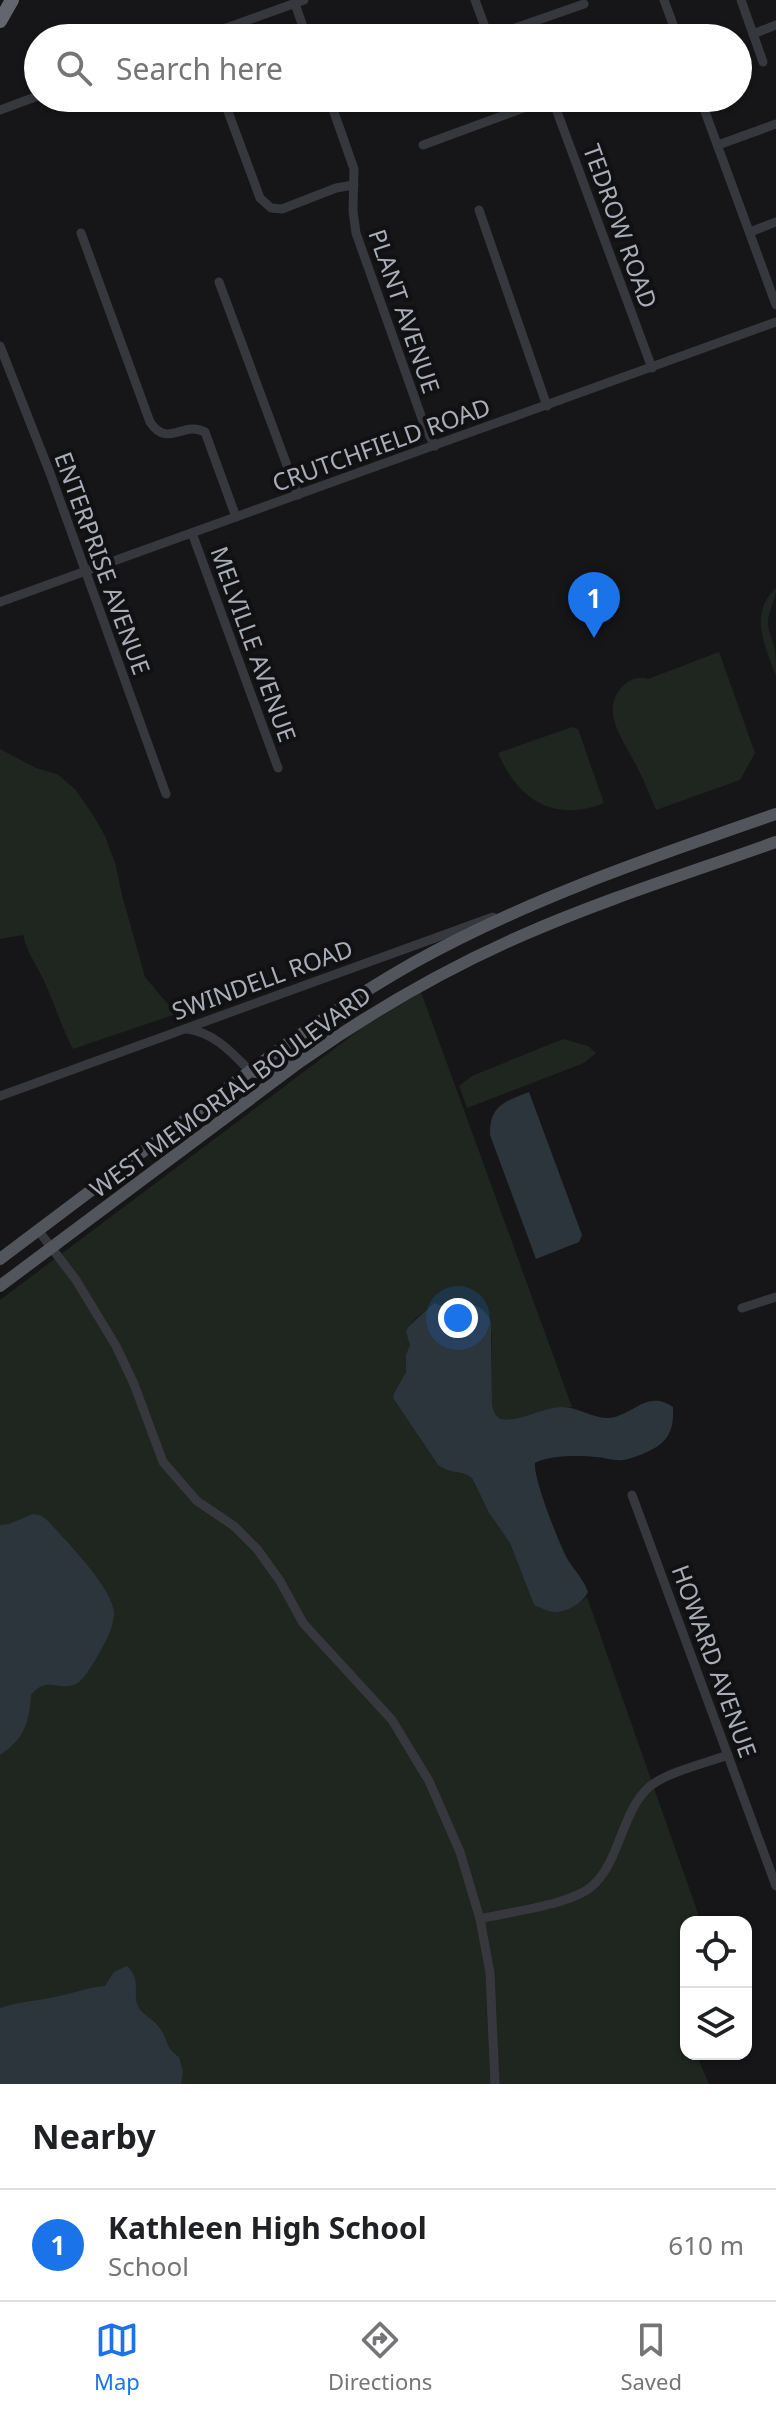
<!DOCTYPE html>
<html lang="en">
<head>
<meta charset="utf-8">
<style>
  body { margin:0; font-family:"Noto Sans",sans-serif; background:#f6f6f6; color:#202124 }
  .controls { position:absolute; right:24px; bottom:24px; display:grid; overflow:hidden; border-radius:16px; box-shadow:0 2px 6px #0004 }
  .controls button { width:72px; height:72px; display:grid; place-items:center; padding:0; border:0; border-bottom:2px solid #e0e0e0; background:#fff; color:#202124; font:40px sans-serif }
  .you { position:absolute; left:458px; top:1318px; width:28px; height:28px; margin:-20px; border:6px solid #fff; border-radius:50%; background:#1a73e8; box-shadow:0 0 0 12px #1a73e833 }
  .badge { display:grid; place-items:center; width:52px; height:52px; border-radius:50%; background:#1a73e8; color:#fff; font-size:26px; font-weight:700 }
  .pin { position:absolute; translate:-50% -66px; filter:drop-shadow(0 2px 4px #0008) }
  .pin::after { content:''; position:absolute; top:42px; width:28px; height:24px; background:inherit; clip-path:polygon(0 0,100% 0,50% 100%) }
  .list { margin:0; padding:0; list-style:none }
  h2 { display:flex; justify-content:space-between; align-items:center; height:104px; margin:0; padding:0 32px; font-size:34px }
  h2 small { font-size:26px; font-weight:400; color:#757577 }
  .list li { display:grid; grid-template-columns:52px 1fr auto; gap:24px; align-items:center; box-sizing:border-box; height:112px; padding:0 32px; border-top:2px solid #e0e0e0 }
  .list b { display:block; font-size:30px; white-space:nowrap }
  .list p { margin:0; font-size:26px; white-space:nowrap; color:#757577 }
  .list em { font-size:26px; font-style:normal; color:#757577 }
  .icon { flex:none; width:44px; height:44px; fill:none; stroke:currentColor; stroke-width:2; stroke-linecap:round; stroke-linejoin:round }
  .map { position:relative; flex:none; width:776px; height:2084px; overflow:hidden }
  .search { position:absolute; background:#fff; box-shadow:0 2px 6px #0004; left:24px; right:24px; top:24px; height:88px; display:flex; align-items:center; gap:20px; box-sizing:border-box; padding:0 28px; border-radius:44px; color:#757577; font-size:30px }
  .sheet { height:216px; background:#fff }
  nav { display:flex; justify-content:space-around; align-items:center; box-sizing:border-box; height:112px; border-top:2px solid #e0e0e0; background:#fff; font-size:22px; color:#757577 }
  nav a { display:grid; justify-items:center; gap:4px }
  nav .on { color:#1a73e8 }
  .map>svg:first-child { display:block }
  .green { fill:#1e261f }
  .water { fill:#2c353c }
  .lines { fill:none; stroke-linecap:round; stroke-linejoin:round }
  .minor { stroke:#37383d; stroke-width:9 }
  .major { stroke:#53555c; stroke-width:12 }
  .highway { stroke:#63666e; stroke-width:14 }
  .labels { text-anchor:middle; dominant-baseline:central; stroke-width:8; stroke-linejoin:round; paint-order:stroke }
  .street-label { font-size:24px; fill:#a8adb8; stroke:#111113 }
</style>
</head>
<body>
<div class="map">
<svg width="776" height="2084" viewBox="0 0 776 2084">
  <rect width="100%" height="100%" fill="#161618"/>
  <!-- green -->
  <g class="green">
    <path d="M 776,588 C 776,602 767,611 768,625 C 769,634 773,641 775,650 C 776,658 776,667 776,676 C 765,646 748,614 776,588 Z"/>
    <path d="M 719,652 L 755,753 L 740,780 L 656,810 C 650,796 645,782 638,769 C 626,743 596,710 625,684 C 631,679 640,676 648,679 Z"/>
    <path d="M 572,727 L 578,729 L 604,803 C 554,823 518,800 498,753 Z"/>
    <path d="M 0,749 L 36,768 L 57,774 L 75,789 L 93,815 L 105,836 L 116,866 L 122,895 L 145,977 L 176,1014 L 73,1049 C 62,1028 55,1005 45,983 C 38,967 27,953 23,935 L 0,939 Z"/>
    <path d="M 421,992 L 572,1407 C 547,1406 525,1422 500,1419 L 495,1414 L 492,1405 L 492,1333 L 456,1302 C 447,1307 444,1305 436,1306 C 425,1308 415,1319 408,1327 L 410,1346 L 406,1362 L 406,1372 L 394,1393 L 393,1398 L 438,1465 C 449,1474 462,1470 472,1478 L 489,1513 L 510,1543 L 534,1605 L 558,1612 L 582,1601 L 587,1597 L 701,1922 L 686,1922 L 686,2010 C 683,2025 686,2038 686,2054 L 696,2054 L 709,2084 L 0,2084 L 0,1300 L 362,1028 Z"/>
    <polygon points="563,1039 588,1046 596,1053 584,1063 467,1108 459,1086 472,1076"/>
  </g>
  <!-- water -->
  <g class="water">
    <path d="M 529,1092 L 582,1235 L 579,1242 L 536,1259 L 490,1135 C 490,1105 504,1102 529,1092 Z"/>
    <path d="M 456,1302 C 471,1302 485,1306 491,1322 L 492,1405 L 495,1414 L 500,1419 C 522,1422 540,1408 561,1407 C 579,1406 596,1422 615,1417 C 638,1410 649,1391 673,1407 C 674,1430 669,1442 647,1452 C 640,1455 631,1459 623,1460 C 614,1461 606,1458 597,1457 C 583,1455 547,1455 535,1463 C 533,1478 559,1544 568,1560 C 575,1571 584,1580 588,1592 C 584,1602 566,1613 554,1612 C 548,1612 540,1607 534,1605 L 510,1543 L 489,1513 L 472,1478 C 462,1470 449,1474 438,1465 L 393,1398 L 394,1393 L 406,1372 L 406,1355 L 410,1345 L 406,1332 L 408,1327 L 434,1303 L 445,1307 Z"/>
    <path d="M 33,1514 L 42,1516 L 48,1521 C 65,1540 116,1591 114,1615 C 113,1628 107,1639 101,1650 C 95,1660 86,1678 76,1684 C 58,1692 47,1675 31,1695 C 29,1723 25,1738 0,1755 L 0,1525 L 9,1524 Z"/>
    <path d="M 127,1966 C 143,1981 131,1996 139,2008 C 143,2015 153,2019 158,2026 C 170,2040 163,2046 179,2057 L 183,2072 L 181,2084 L 0,2084 L 0,2008 C 20,2001 39,2001 59,1996 C 75,1993 89,1987 105,1986 L 114,1972 Z"/>
  </g>
  <g class="lines">
    <!-- minor -->
    <g class="minor">
      <polyline points="475,0 489,38"/>
      <polyline points="664,0 678,38"/>
      <polyline points="741,0 763,62"/>
      <polyline points="295,4 307,38"/>
      <polyline points="753,34 776,25"/>
      <polyline points="489,37 584,4"/>
      <polyline points="198,38 304,0"/>
      <polyline points="223,98 260,198 271,208 282,209 336,188 354,185"/>
      <polyline points="329,98 354,169 353,211 356,233 425,427 435,446"/>
      <polyline points="510,98 515,111"/>
      <polyline points="552,98 652,368"/>
      <polyline points="700,98 776,305"/>
      <polyline points="0,110 38,96"/>
      <polyline points="423,145 551,98"/>
      <polyline points="718,145 776,124"/>
      <polyline points="479,210 547,406"/>
      <polyline points="750,232 776,222"/>
      <path d="M 81,233 L 150,422 C 168,449 183,420 205,432 L 236,517"/>
      <polyline points="219,282 298,495"/>
      <polyline points="0,346 50,473 166,794"/>
      <polyline points="192,533 278,768"/>
      <polyline points="0,602 776,322"/>
      <path d="M 187,1029 C 215,1033 231,1052 250,1071"/>
      <polyline points="220,1094 234,1111"/>
      <polyline points="0,1096 493,917"/>
      <polyline points="38,1230 76,1280 116,1346 134,1384 163,1462 197,1501 234,1526 257,1549 280,1581 303,1623 392,1720 429,1781 460,1852 480,1919 490,1973 495,2084"/>
      <polyline points="742,1308 776,1297"/>
      <polyline points="632,1495 776,1886"/>
      <path d="M 480,1919 C 509,1912 569,1905 591,1887 C 620,1863 621,1812 649,1787 C 667,1772 706,1763 728,1755"/>
    </g>
    <!-- major -->
    <g class="major">
      <polyline points="250,1071 262,1073 290,1065"/>
      <path d="M 0,1259 C 66,1209 132,1159 198,1110 C 268,1057 337,1006 413,963 C 528,899 652,857 776,814"/>
      <path d="M 0,1286 L 301,1061 C 371,1012 445,969 523,935 C 605,899 692,872 776,842"/>
    </g>
    <!-- highway -->
    <polyline class="highway" points="0,21 12,0"/>
  </g>
  <g class="labels">
    <!-- street labels -->
    <g class="street-label">
      <text transform="translate(621 226) rotate(70)">TEDROW ROAD</text>
      <text transform="translate(405 311) rotate(71)">PLANT AVENUE</text>
      <text transform="translate(381 444) rotate(-20)">CRUTCHFIELD ROAD</text>
      <text transform="translate(103 563) rotate(70)">ENTERPRISE AVENUE</text>
      <text transform="translate(254 644) rotate(70)">MELVILLE AVENUE</text>
      <text transform="translate(262 979) rotate(-20)">SWINDELL ROAD</text>
      <text transform="translate(230 1091) rotate(-36)">WEST MEMORIAL BOULEVARD</text>
      <text transform="translate(715 1661) rotate(70)">HOWARD AVENUE</text>
    </g>
  </g>
</svg>
<div class="controls">
<button><svg class="icon" aria-label="locate" viewBox="0 0 24 24"><circle cx="12" cy="12" r="6"/><path d="M12 2v4M12 18v4M2 12h4M18 12h4"/></svg></button>
<button><svg class="icon" aria-label="layers" viewBox="0 0 24 24"><path d="M12 4l9 5-9 5-9-5zM3 14l9 5 9-5"/></svg></button>
</div>
<div class="you"></div>
<div class="pin badge" style="left:594px;top:638px">1</div>
<div class="search"><svg class="icon" aria-label="search" viewBox="0 0 24 24"><circle cx="10" cy="10" r="6"/><path d="M15 15l6 6"/></svg>Search here</div>
</div>
<section class="sheet">
<h2>Nearby<small></small></h2>
<ul class="list">
<li><span class="badge">1</span><div><b>Kathleen High School</b><p>School</p></div><em>610 m</em></li>
</ul>
</section>
<nav>
<a class="on"><svg class="icon" aria-label="map" viewBox="0 0 24 24"><path d="M3 6l6-2 6 2 6-2v14l-6 2-6-2-6 2zM9 4v14M15 6v14"/></svg>Map</a>
<a><svg class="icon" aria-label="directions" viewBox="0 0 24 24"><path d="M12 3l9 9-9 9-9-9zM9 14v-3h6M13 9l2 2-2 2"/></svg>Directions</a>
<a><svg class="icon" aria-label="saved" viewBox="0 0 24 24"><path d="M7 4h10v16l-5-4-5 4z"/></svg>Saved</a>
</nav>
</body>
</html>
